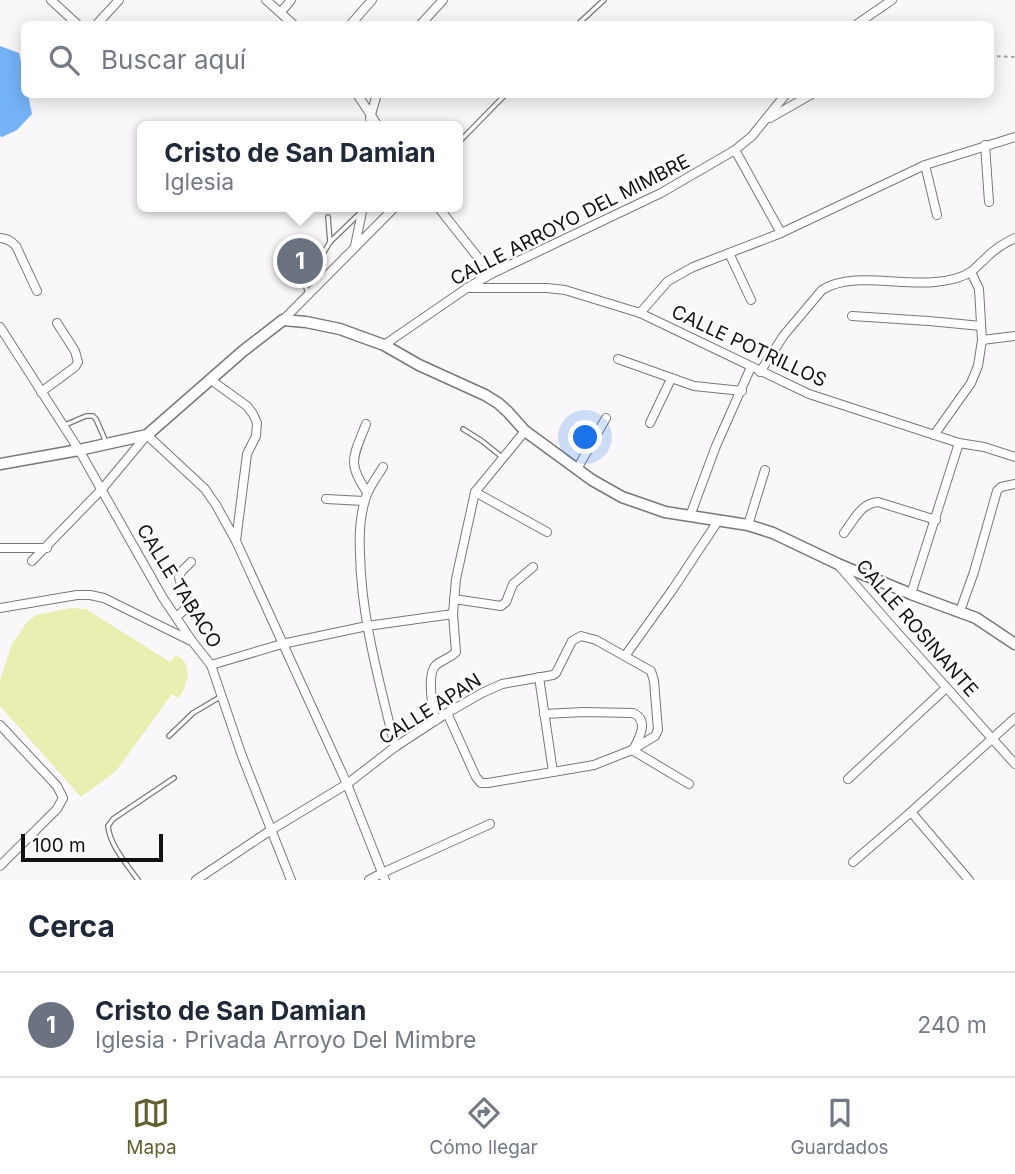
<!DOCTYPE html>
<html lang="es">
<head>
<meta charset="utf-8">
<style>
  body { margin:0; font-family:Inter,sans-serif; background:#f2f2f3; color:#1f2937 }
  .scale { position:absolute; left:21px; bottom:18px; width:142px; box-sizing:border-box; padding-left:7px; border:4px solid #141314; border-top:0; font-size:19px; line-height:24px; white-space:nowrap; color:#141314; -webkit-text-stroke:5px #fff; paint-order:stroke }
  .you { position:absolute; left:586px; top:438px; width:24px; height:24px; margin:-18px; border:5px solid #fff; border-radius:50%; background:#1a73e8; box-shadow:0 0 0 10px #1a73e833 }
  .badge { display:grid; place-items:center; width:46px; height:46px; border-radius:50%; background:#60612e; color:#fff; font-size:23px; font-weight:700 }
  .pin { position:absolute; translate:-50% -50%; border:4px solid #fff; box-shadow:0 2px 7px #0006 }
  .popup { position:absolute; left:137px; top:121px; width:326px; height:91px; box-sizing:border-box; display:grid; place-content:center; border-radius:10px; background:#fff; filter:drop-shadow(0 2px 5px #0005); font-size:23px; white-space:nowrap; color:#747a83 }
  .popup b { font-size:26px; color:#1f2937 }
  .popup::after { content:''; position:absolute; left:50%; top:100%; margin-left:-14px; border:14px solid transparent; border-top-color:#fff }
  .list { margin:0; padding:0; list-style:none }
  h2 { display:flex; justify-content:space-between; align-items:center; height:91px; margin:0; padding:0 28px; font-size:30px }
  h2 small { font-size:23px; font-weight:400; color:#747a83 }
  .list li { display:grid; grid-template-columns:46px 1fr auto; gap:21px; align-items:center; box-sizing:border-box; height:105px; padding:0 28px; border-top:2px solid #e0e1e3 }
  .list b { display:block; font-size:26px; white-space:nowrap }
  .list p { margin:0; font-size:23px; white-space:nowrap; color:#747a83 }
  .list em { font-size:23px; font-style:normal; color:#747a83 }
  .icon { flex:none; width:38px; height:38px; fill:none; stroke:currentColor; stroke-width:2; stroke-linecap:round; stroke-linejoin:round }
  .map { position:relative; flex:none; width:1015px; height:880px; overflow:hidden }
  .search { position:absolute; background:#fff; box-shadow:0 4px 18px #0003; left:21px; right:21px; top:21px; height:77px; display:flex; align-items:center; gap:18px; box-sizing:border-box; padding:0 24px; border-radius:10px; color:#747a83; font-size:26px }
  .sheet { height:196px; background:#fff }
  nav { display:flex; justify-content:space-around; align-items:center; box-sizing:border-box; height:98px; border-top:2px solid #e0e1e3; background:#fff; font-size:19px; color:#747a83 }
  nav a { display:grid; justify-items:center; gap:4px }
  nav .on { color:#60612e }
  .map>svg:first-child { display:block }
  .green { fill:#e8efb1 }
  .water { fill:#75b3f7 }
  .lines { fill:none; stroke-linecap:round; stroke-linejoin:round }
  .lane-casing { stroke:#797779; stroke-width:6 }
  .street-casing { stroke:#797779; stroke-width:10 }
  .secondary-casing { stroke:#797779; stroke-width:13 }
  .path { stroke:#a4a1a4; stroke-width:2; stroke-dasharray:3.5 3.5; stroke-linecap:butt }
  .lane { stroke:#fff; stroke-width:3.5 }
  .street { stroke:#fff; stroke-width:8 }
  .secondary { stroke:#fff; stroke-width:10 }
  .labels { text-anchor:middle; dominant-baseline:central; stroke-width:5; stroke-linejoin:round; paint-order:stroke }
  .street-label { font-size:19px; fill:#141314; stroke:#fff }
</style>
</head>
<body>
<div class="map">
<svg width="1015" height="880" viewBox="0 0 1015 880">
  <rect width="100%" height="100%" fill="#faf7fa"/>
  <!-- green -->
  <path class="green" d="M 71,608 L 86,609 L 170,662 L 176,655 C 194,664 188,684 179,698 L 172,694 L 116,771 L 81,797 L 0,706 L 0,680 L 12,644 L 27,622 L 36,615 Z"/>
  <!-- water -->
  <polygon class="water" points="0,46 19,53 24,78 24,94 28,95 32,114 17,130 2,137 0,136"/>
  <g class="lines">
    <!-- lane casing -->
    <g class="lane-casing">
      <g id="lane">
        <polyline points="578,24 604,0"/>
        <polyline points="458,143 506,94"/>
        <polyline points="330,242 359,214"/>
        <polyline points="308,294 305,284 330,242 328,217"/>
        <polyline points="65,425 86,416 93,416 96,419 106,442"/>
        <polyline points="463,429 482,441 502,457"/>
        <polyline points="169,736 193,713 220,697"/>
        <path d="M 138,880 C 127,864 110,846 108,826 L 113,819 L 174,778"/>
      </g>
    </g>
    <!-- street casing -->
    <g class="street-casing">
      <g id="street">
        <polyline points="51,0 77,24"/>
        <polyline points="266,0 293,24"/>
        <polyline points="281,12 291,0"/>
        <polyline points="97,24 119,0"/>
        <polyline points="351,24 372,0"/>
        <polyline points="421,24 443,0"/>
        <polyline points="857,24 892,0"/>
        <polyline points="357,94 378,126"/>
        <polyline points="370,118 377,94"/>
        <polyline points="770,118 812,94"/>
        <polyline points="985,145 989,202"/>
        <polyline points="735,150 781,233"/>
        <polyline points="925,165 937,215"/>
        <polyline points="438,207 491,274"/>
        <path d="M 0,238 C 7,238 11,241 16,246 L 37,291"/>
        <polyline points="355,246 363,207"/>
        <polyline points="729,253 751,300"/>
        <polyline points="467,288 547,288 565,290 640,313 809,394 959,443 984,447 1015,457"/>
        <polyline points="640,313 668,281 693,267 781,233 925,165 1015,137"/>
        <polyline points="852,316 929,321 981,326"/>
        <polyline points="283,320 395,207"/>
        <polyline points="0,327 79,450 163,598 192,641 211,665 242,756 291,880"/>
        <polyline points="982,340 1015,336"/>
        <polyline points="384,345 467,288 491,274 661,193 735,150 752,136 786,94"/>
        <polyline points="618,359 694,386 742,391"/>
        <path d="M 760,372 L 784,335 L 822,290 C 851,271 901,286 935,282 C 947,281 962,278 972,271 C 976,268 980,263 984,260 C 993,250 1002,244 1015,238"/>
        <polyline points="211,380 247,406 253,414 257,423 256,436 247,454 236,541 347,784 385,880"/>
        <polyline points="41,392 75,367 78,362 75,351 57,323"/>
        <polyline points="650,423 671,379"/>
        <path d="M 366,424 C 354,456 346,462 367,492"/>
        <polyline points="934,435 971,383 978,366 982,340 979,289 971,272"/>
        <path d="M 383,467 C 377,477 368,488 365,500 C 360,517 359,535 360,553 C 361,619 380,683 395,747"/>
        <polyline points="577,469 606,418"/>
        <polyline points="475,492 547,532"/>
        <polyline points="326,499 364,501"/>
        <polyline points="690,516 716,446 751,367"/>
        <polyline points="748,525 765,470"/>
        <path d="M 844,533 C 854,520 861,503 878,502 L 936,520"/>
        <polyline points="0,548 47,548"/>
        <polyline points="32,561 102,489 147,435 205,489 216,505 236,541"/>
        <polyline points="840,567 894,629 1015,764"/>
        <polyline points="911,594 959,443"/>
        <polyline points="454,599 501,606 506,602 513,584 533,567"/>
        <polyline points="0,608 77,595 90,595 104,598 189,640"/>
        <polyline points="960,611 974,572 997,491 1001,487 1015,484"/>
        <path d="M 176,617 C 197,602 183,597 179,577 L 181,572 L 191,562"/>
        <polyline points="625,656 673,589 718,521"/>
        <polyline points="211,665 282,644 367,626 453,614"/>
        <polyline points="539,677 553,772"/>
        <path d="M 544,714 L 584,712 L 633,713 C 649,720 640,737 634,748"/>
        <path d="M 435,721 C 433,708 426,674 436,665 C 442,660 450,658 456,652 L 453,614 L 456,579 L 475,492 L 525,431"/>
        <polyline points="0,725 57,786 63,798 57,809 0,866"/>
        <polyline points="632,750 689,784"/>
        <polyline points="848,779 946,688"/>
        <polyline points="911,812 969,880"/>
        <polyline points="853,862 911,812 1015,718"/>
        <polyline points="196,880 271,830 347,784 395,747 447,713 482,693 502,684 553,675 556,673 572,641 581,636 596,640 651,671 654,681 658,730 655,736 632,750 594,765 488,783 481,783 476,777 447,713"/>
        <polyline points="369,880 382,873 490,824"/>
      </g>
    </g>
    <!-- secondary casing -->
    <g class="secondary-casing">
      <polyline id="secondary" points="0,464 79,450 147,435 243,351 283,320 306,322 340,329 359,336 384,345 419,365 485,395 498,403 508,412 525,431 592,480 622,497 665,512 748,525 773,533 838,564 911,594 976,618 1015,644"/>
    </g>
    <!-- path -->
    <polyline class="path" points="990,56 1015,57"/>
    <!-- lane -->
    <use href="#lane" class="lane"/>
    <!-- street -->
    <use href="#street" class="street"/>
    <!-- secondary -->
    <use href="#secondary" class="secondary"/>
  </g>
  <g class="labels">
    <!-- street labels -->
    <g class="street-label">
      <text transform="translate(570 220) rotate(-27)">CALLE ARROYO DEL MIMBRE</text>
      <text transform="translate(749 346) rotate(25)">CALLE POTRILLOS</text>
      <text transform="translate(179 586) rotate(58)">CALLE TABACO</text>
      <text transform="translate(917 628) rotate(49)">CALLE ROSINANTE</text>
      <text transform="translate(430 709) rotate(-32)">CALLE APAN</text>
    </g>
  </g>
</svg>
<div class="scale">100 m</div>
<div class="you"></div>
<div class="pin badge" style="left:300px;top:261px;background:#6b7280">1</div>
<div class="popup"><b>Cristo de San Damian</b>Iglesia</div>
<div class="search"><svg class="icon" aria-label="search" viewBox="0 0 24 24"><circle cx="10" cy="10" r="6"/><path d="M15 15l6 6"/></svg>Buscar aquí</div>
</div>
<section class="sheet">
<h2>Cerca<small></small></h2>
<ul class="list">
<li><span class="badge" style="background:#6b7280">1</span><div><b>Cristo de San Damian</b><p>Iglesia · Privada Arroyo Del Mimbre</p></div><em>240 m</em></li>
</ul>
</section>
<nav>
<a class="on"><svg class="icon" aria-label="map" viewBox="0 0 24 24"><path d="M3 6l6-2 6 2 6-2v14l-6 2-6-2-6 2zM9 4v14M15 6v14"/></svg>Mapa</a>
<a><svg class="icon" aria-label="directions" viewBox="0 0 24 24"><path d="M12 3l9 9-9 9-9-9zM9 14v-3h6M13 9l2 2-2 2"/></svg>Cómo llegar</a>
<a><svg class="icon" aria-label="saved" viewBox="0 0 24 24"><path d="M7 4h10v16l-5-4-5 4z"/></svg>Guardados</a>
</nav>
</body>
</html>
